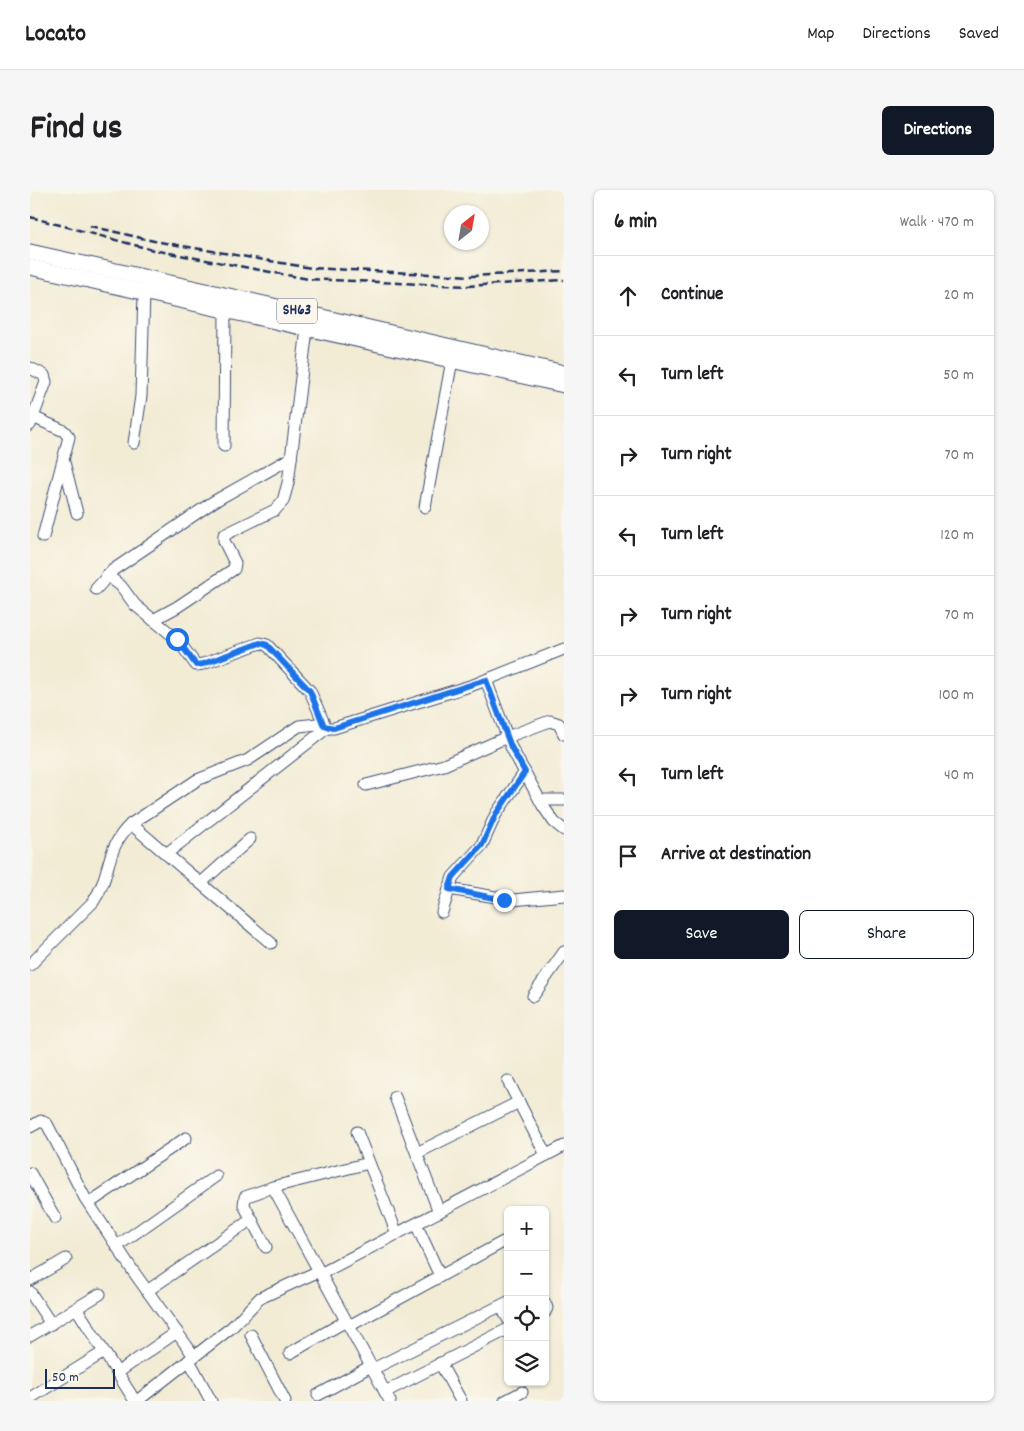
<!DOCTYPE html>
<html lang="en">
<head>
<meta charset="utf-8">
<style>
  body { margin:0; font-family:Dekko,sans-serif; background:#f6f6f6; color:#202124 }
  .controls { position:absolute; right:15px; bottom:15px; display:grid; overflow:hidden; border-radius:8px; box-shadow:0 1px 4px #0004 }
  .controls button { width:45px; height:45px; display:grid; place-items:center; padding:0; border:0; border-bottom:1px solid #e0e0e0; background:#fff; color:#202124; font:25px sans-serif }
  .compass { position:absolute; left:414px; top:15px; width:45px; height:45px; border-radius:50%; background:#fff; box-shadow:0 1px 4px #0004; rotate:31deg }
  .scale { position:absolute; left:15px; bottom:12px; width:70px; box-sizing:border-box; padding-left:5px; border:2px solid #1b2f5e; border-top:0; font-size:14px; line-height:18px; white-space:nowrap; color:#1b2f5e; -webkit-text-stroke:4px #fbf7ec; paint-order:stroke }
  .stop { position:absolute; width:15px; height:15px; margin:-11px; border:4px solid #1a73e8; border-radius:50%; background:#fff }
  .stop.end { background:#1a73e8; border-color:#fff; box-shadow:0 1px 5px #0008 }
  .list { margin:0; padding:0; list-style:none }
  h2 { display:flex; justify-content:space-between; align-items:center; height:65px; margin:0; padding:0 20px; font-size:21px }
  h2 small { font-size:16px; font-weight:400; color:#757577 }
  .list li { display:grid; grid-template-columns:32px 1fr auto; gap:15px; align-items:center; box-sizing:border-box; height:80px; padding:0 20px; border-top:1px solid #e0e0e0 }
  .list b { display:block; font-size:19px; white-space:nowrap }
  .list em { font-size:16px; font-style:normal; color:#757577 }
  .actions { display:flex; gap:10px; padding:15px 20px }
  .actions a { flex:1; padding:11px 0; border:1px solid #111827; border-radius:8px; text-align:center; font-size:18px; color:#111827 }
  .actions .main { background:#111827; color:#fff }
  .icon { flex:none; width:28px; height:28px; fill:none; stroke:currentColor; stroke-width:2; stroke-linecap:round; stroke-linejoin:round }
  .map { position:relative; flex:none; width:534px; height:1211px; overflow:hidden; border-radius:8px }
  header { display:flex; align-items:center; gap:30px; box-sizing:border-box; height:70px; padding:0 25px; background:#fff; border-bottom:1px solid #e0e0e0 }
  header strong { font-size:24px }
  nav { display:flex; gap:28px; margin-inline-start:auto; font-size:18px }
  .intro { display:flex; align-items:center; justify-content:space-between; box-sizing:border-box; height:120px; padding:0 30px }
  h1 { margin:0; font-size:35px }
  .button { padding:12px 22px; border-radius:8px; background:#111827; color:#fff; font-size:18px; font-weight:700 }
  main { display:flex; gap:30px; padding:0 30px }
  aside { flex:1; background:#fff; border-radius:8px; box-shadow:0 1px 4px #0004 }
  .map>svg:first-child { display:block }
  .lines { fill:none; stroke-linecap:round; stroke-linejoin:round }
  .minor-casing { stroke:#3b4b70; stroke-width:13 }
  .major-casing { stroke:#3b4b70; stroke-width:17 }
  .minor { stroke:#fff; stroke-width:11 }
  .major { stroke:#fff; stroke-width:15 }
  .rail { stroke:#1b2f5e; stroke-width:2.5; stroke-dasharray:8 4; stroke-linecap:butt }
  .route { stroke:#1a73e8; stroke-width:6 }
  .labels { text-anchor:middle; dominant-baseline:central; stroke-width:4.5; stroke-linejoin:round; paint-order:stroke }
  .shield { fill:#fbf7ec; stroke:#5e6b89; stroke-width:1 }
  .shield-label { font-size:15px; font-weight:bold; fill:#1b2f5e }
</style>
</head>
<body>
<header>
<strong>Locato</strong>
<nav><a>Map</a><a>Directions</a><a>Saved</a></nav>
</header>
<div class="intro"><h1>Find us</h1><a class="button">Directions</a></div>
<main>
<div class="map">
<svg width="534" height="1211" viewBox="0 0 534 1211">
  <rect width="100%" height="100%" fill="#fbf7ec"/>
  <filter id="ink" filterUnits="userSpaceOnUse"><feTurbulence type="fractalNoise" baseFrequency=".02" numOctaves="2"/><feDisplacementMap in="SourceGraphic" scale="10" xChannelSelector="R" yChannelSelector="G"/><feConvolveMatrix kernelMatrix="1 2 1 2 8 2 1 2 1" color-interpolation-filters="sRGB"/></filter>
  <filter id="wash" filterUnits="userSpaceOnUse"><feTurbulence type="fractalNoise" baseFrequency=".0096" numOctaves="4" result="noise"/><feDisplacementMap in="SourceGraphic" scale="20" xChannelSelector="R" yChannelSelector="G"/><feGaussianBlur stdDeviation="1.12" result="paint"/><feColorMatrix in="noise" values="0 0 0 0 0 0 0 0 0 0 0 0 0 0 0 0 0 1.4 0 .05"/><feComposite in="paint" operator="in"/></filter>
  <g filter="url(#wash)">
    <rect width="100%" height="100%" fill="#f2ecd5"/>
  </g>
  <g filter="url(#ink)">
    <g class="lines">
      <!-- minor casing -->
      <g class="minor-casing">
        <g id="minor">
          <polyline points="0,178 14,185 16,192 0,235"/>
          <polyline points="3,227 34,241 39,247 13,347"/>
          <polyline points="104,253 111,206 114,102"/>
          <polyline points="194,256 195,119"/>
          <polyline points="34,272 47,323"/>
          <polyline points="395,317 422,170"/>
          <polyline points="77,385 91,396 105,415 147,449 166,475 173,474 230,453 237,455 280,501 295,536"/>
          <polyline points="66,399 83,380 183,312 261,268"/>
          <polyline points="123,430 147,417 204,379 205,373 194,351 194,345 245,320 253,311 258,293 278,131"/>
          <polyline points="456,490 481,557 513,616 524,632 534,640"/>
          <polyline points="336,595 414,575 477,547 520,531 529,534 534,544"/>
          <polyline points="510,610 534,610"/>
          <polyline points="101,634 241,753"/>
          <polyline points="136,664 297,538"/>
          <polyline points="171,693 220,649"/>
          <polyline points="419,699 483,710 534,705"/>
          <polyline points="412,722 423,687 452,655 466,624 495,582"/>
          <path d="M 0,775 L 63,712 C 82,685 74,659 101,634 L 167,590 L 218,570 L 269,536 L 287,534 L 297,538 L 304,538 L 443,495 L 534,459"/>
          <polyline points="503,806 534,762"/>
          <polyline points="478,891 516,965"/>
          <polyline points="365,907 409,1022"/>
          <polyline points="0,937 11,931 17,934 55,1008 103,1081 164,1166"/>
          <polyline points="327,942 367,1044"/>
          <polyline points="387,963 489,912"/>
          <polyline points="0,983 25,1028"/>
          <polyline points="243,997 360,1211"/>
          <polyline points="59,1013 156,948"/>
          <polyline points="386,1034 410,1086"/>
          <polyline points="87,1056 186,986"/>
          <polyline points="236,1057 214,1015 215,1007 243,997 339,973"/>
          <polyline points="290,1084 534,956"/>
          <polyline points="0,1090 36,1069"/>
          <polyline points="117,1101 222,1029"/>
          <polyline points="0,1102 21,1134"/>
          <polyline points="515,1113 517,1118 515,1122"/>
          <polyline points="471,1116 478,1129"/>
          <polyline points="47,1119 105,1211"/>
          <polyline points="319,1136 473,1052"/>
          <polyline points="221,1145 255,1211"/>
          <polyline points="0,1146 70,1104"/>
          <polyline points="260,1163 316,1131"/>
          <polyline points="159,1170 181,1211"/>
          <polyline points="410,1173 431,1211"/>
          <polyline points="343,1179 478,1112"/>
          <polyline points="87,1183 147,1142"/>
          <polyline points="355,1202 478,1139"/>
          <polyline points="288,1205 341,1176"/>
          <polyline points="0,1208 74,1162"/>
          <polyline points="107,1211 202,1137 230,1108 289,1081"/>
          <polyline points="475,1211 492,1202"/>
        </g>
      </g>
      <!-- major casing -->
      <g class="major-casing">
        <g id="major">
          <polyline points="0,62 279,124 534,183"/>
          <polyline points="0,77 534,195"/>
        </g>
      </g>
      <!-- minor -->
      <use href="#minor" class="minor"/>
      <!-- major -->
      <use href="#major" class="major"/>
      <!-- rail -->
      <g class="rail">
        <polyline points="0,27 123,60 278,89 438,96 534,90"/>
        <polyline points="60,36 124,51 281,78 442,86 534,81"/>
      </g>
    </g>
  </g>
  <g class="lines" filter="url(#ink)">
    <!-- route -->
    <polyline class="route" points="147,449 166,475 173,474 230,453 237,455 280,501 294,536 304,538 456,490 481,557 495,582 466,624 452,655 423,687 419,699 474,710"/>
  </g>
  <g class="labels">
    <!-- shield labels -->
    <rect class="shield" x="247" y="108.5" width="40" height="25" rx="4"/>
    <g class="shield-label">
      <text x="267" y="121">SH63</text>
    </g>
  </g>
</svg>
<div class="controls">
<button>+</button>
<button>−</button>
<button><svg class="icon" aria-label="locate" viewBox="0 0 24 24"><circle cx="12" cy="12" r="6"/><path d="M12 2v4M12 18v4M2 12h4M18 12h4"/></svg></button>
<button><svg class="icon" aria-label="layers" viewBox="0 0 24 24"><path d="M12 4l9 5-9 5-9-5zM3 14l9 5 9-5"/></svg></button>
</div>
<svg class="compass" viewBox="-18 -18 36 36"><path d="M0-13l5 13h-10z" fill="#e53935"/><path d="M0 13l5-13h-10z" fill="#757577"/></svg>
<div class="scale">50 m</div>
<div class="stop" style="left:147px;top:449px"></div>
<div class="stop end" style="left:474px;top:710px"></div>
</div>
<aside>
<h2>6 min<small>Walk · 470 m</small></h2>
<ul class="list">
<li><svg class="icon" aria-label="ahead" viewBox="0 0 24 24"><path d="M12 20V5M6 11l6-6 6 6"/></svg><div><b>Continue</b></div><em>20 m</em></li>
<li><svg class="icon" aria-label="left" viewBox="0 0 24 24"><path d="M17 20v-9H6M10 6l-5 5 5 5"/></svg><div><b>Turn left</b></div><em>50 m</em></li>
<li><svg class="icon" aria-label="right" viewBox="0 0 24 24"><path d="M7 20v-9h11M14 6l5 5-5 5"/></svg><div><b>Turn right</b></div><em>70 m</em></li>
<li><svg class="icon" aria-label="left" viewBox="0 0 24 24"><path d="M17 20v-9H6M10 6l-5 5 5 5"/></svg><div><b>Turn left</b></div><em>120 m</em></li>
<li><svg class="icon" aria-label="right" viewBox="0 0 24 24"><path d="M7 20v-9h11M14 6l5 5-5 5"/></svg><div><b>Turn right</b></div><em>70 m</em></li>
<li><svg class="icon" aria-label="right" viewBox="0 0 24 24"><path d="M7 20v-9h11M14 6l5 5-5 5"/></svg><div><b>Turn right</b></div><em>100 m</em></li>
<li><svg class="icon" aria-label="left" viewBox="0 0 24 24"><path d="M17 20v-9H6M10 6l-5 5 5 5"/></svg><div><b>Turn left</b></div><em>40 m</em></li>
<li><svg class="icon" aria-label="arrive" viewBox="0 0 24 24"><path d="M6 21V4h12l-3 4 3 4H6"/></svg><div><b>Arrive at destination</b></div></li>
</ul>
<div class="actions"><a class="main">Save</a><a>Share</a></div>
</aside>
</main>
</body>
</html>
